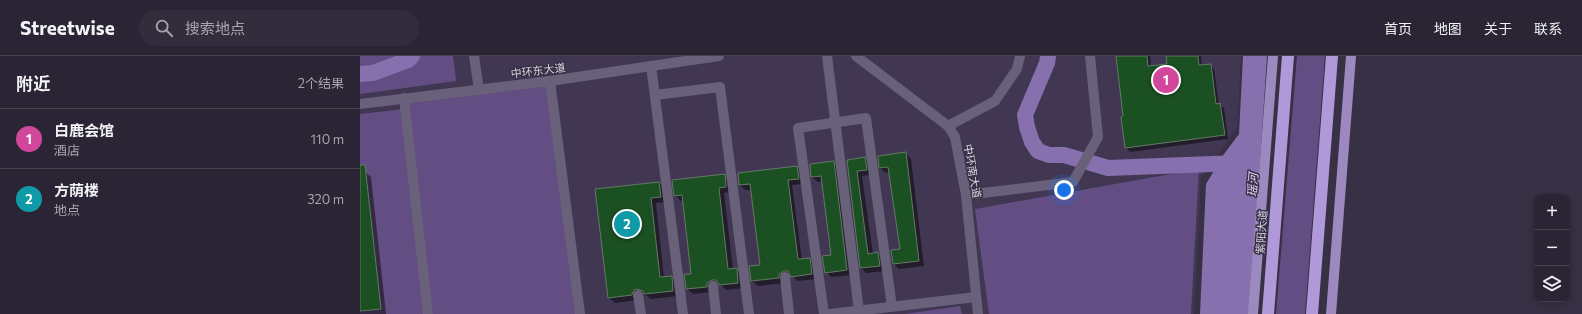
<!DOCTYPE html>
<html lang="zh">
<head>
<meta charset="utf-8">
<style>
  body { margin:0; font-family:Commissioner,"Noto Sans SC",sans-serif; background:#322c3c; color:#f1f3f6 }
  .controls { position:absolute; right:12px; bottom:12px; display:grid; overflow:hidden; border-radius:8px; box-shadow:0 2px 10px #0003 }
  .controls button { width:36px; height:36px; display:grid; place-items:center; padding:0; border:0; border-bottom:1px solid #46414f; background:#2a2434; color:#f1f3f6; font:20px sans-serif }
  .you { position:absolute; left:704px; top:134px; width:14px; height:14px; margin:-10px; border:3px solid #fff; border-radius:50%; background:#1a73e8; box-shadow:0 0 0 6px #1a73e833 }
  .badge { display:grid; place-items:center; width:26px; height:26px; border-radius:50%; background:#5ed56c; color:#fff; font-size:13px; font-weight:700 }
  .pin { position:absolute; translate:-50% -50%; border:2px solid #fff; box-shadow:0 1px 4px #0006 }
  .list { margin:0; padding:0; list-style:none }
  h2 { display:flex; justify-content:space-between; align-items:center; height:52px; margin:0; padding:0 16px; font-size:17px }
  h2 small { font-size:13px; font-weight:400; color:#a5a4ac }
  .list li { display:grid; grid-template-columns:26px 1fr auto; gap:12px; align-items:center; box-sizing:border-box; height:60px; padding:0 16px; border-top:1px solid #46414f }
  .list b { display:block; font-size:15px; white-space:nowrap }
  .list p { margin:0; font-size:13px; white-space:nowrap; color:#a5a4ac }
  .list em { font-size:13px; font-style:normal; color:#a5a4ac }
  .icon { flex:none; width:22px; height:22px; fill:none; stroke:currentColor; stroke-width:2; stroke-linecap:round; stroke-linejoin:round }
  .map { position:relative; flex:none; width:1222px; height:258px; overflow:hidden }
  header { display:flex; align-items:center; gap:24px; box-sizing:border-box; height:56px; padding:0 20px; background:#2a2434; border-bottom:1px solid #46414f }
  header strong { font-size:19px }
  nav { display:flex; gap:22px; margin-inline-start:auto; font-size:14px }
  .search { width:280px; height:36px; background:#322c3c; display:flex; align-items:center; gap:10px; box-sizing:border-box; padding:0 14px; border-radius:22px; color:#a5a4ac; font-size:15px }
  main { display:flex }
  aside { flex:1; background:#2a2434 }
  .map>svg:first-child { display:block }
  .built { fill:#413752 }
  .green { fill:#624e82 }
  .water { fill:#8770ae }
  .shadow { fill:#0007 }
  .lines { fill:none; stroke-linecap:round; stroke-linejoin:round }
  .river { stroke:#8770ae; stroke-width:16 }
  .building { fill:#1b5122; stroke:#657966 }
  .minor { stroke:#69607a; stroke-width:10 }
  .major { stroke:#9c89bf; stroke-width:10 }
  .highway { stroke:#b099d9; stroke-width:12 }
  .labels { text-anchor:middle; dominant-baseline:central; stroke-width:3; stroke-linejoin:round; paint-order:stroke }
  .street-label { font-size:11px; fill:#d8d3e1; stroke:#383045 }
  .water-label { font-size:12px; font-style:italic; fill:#e3d7fb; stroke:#383045 }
</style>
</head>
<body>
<header>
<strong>Streetwise</strong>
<div class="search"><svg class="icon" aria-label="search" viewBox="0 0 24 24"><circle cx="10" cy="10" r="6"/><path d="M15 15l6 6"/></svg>搜索地点</div>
<nav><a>首页</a><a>地图</a><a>关于</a><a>联系</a></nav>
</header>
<main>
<aside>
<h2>附近<small>2个结果</small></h2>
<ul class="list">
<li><span class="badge" style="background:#d1479c">1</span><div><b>白鹿会馆</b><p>酒店</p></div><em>110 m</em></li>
<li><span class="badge" style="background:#0f9aa8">2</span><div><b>方荫楼</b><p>地点</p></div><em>320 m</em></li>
</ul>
</aside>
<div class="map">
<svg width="1222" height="258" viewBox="0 0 1222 258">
  <rect width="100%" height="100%" fill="#383045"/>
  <!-- built -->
  <polygon class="built" points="0,0 881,0 877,72 841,122 834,258 0,258"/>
  <!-- green -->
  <g class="green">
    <polygon points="0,0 93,0 96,25 0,38"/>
    <polygon points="937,0 965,0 945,258 916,258"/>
    <polygon points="190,25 220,258 0,258 0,255 21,253 6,115 0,115 0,58 44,53 44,42"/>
    <polygon points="839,113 831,258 629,258 615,153"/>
    <polygon points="600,250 602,258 545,258"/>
  </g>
  <!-- water -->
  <polygon class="water" points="883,0 907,0 890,258 840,258 846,128 864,98 879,78"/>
  <!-- shadow -->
  <g class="shadow">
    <polygon points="757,0 790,0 791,11 808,9 807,0 841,0 842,10 850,9 854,13 859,49 864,52 868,83 770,96 766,92 762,62 765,61"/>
    <polygon points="546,97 551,103 564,210 539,213 534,208 541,194 530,116 526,117 520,112"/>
    <polygon points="504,102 510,108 511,119 502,120 513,198 518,197 523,203 525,215 506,217 501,212 488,104"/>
    <polygon points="473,106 479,112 492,219 471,221 466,216 472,200 463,125 458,126 452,121"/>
    <polygon points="436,111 442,116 443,128 432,129 442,204 449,203 455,208 457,223 438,225 432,220 430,220 424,223 424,227 398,230 392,225 391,211 402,210 392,134 385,134 380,129 379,118"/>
    <polygon points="5,116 11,121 26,258 0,258 0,117"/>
    <polygon points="364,119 370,125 371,136 364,137 373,213 376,213 382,218 383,232 366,234 361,229 358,229 352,232 352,236 333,238 327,233 332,219 324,144 321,145 315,139"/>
    <polygon points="299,127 304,132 306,146 296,147 304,222 311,221 317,226 318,240 291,243 283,237 279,239 277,244 255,247 249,242 236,134"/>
  </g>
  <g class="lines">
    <!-- river -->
    <g class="river">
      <polyline points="688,0 687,7 665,59 667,71 672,86 678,95 689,99 704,99 748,112 879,107"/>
      <polyline points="0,18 13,17 48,4 52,0"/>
    </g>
  </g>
  <!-- building -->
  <g class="building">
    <polygon points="756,0 787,0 788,10 807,8 806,0 838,0 839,9 851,8 856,48 860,47 865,79 765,92 761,61 763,60"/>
    <polygon points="546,96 559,205 533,208 531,194 540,193 528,111 519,112 518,100"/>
    <polygon points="505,101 507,114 497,115 508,198 518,196 520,210 500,212 487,104"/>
    <polygon points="474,105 487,214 465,217 462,200 471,199 461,120 451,121 450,108"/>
    <polygon points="0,109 5,109 21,253 0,255"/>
    <polygon points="437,110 439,123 428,124 438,203 450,202 452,218 431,221 428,215 424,215 419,218 419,222 391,225 389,210 400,209 390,128 379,129 378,117"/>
    <polygon points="365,118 366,131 359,132 368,213 377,212 378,227 359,229 356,224 352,224 347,227 347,231 326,233 324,218 331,218 322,139 314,140 312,124"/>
    <polygon points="299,126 301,141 291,142 300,221 312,220 313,235 284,238 283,235 277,233 274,234 272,239 248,242 235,133"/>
  </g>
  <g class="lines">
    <!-- minor -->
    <g class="minor">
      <polyline points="114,0 119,34"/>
      <polyline points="467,0 499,255"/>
      <polyline points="496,0 588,70 595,81 606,139 618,258"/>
      <polyline points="291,10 323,258"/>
      <polyline points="190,25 220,258"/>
      <polyline points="295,39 360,31 389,258"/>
      <polyline points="44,42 68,258"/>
      <polyline points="0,48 190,25 359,0"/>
      <polyline points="588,70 635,45 657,13 660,0"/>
      <polyline points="606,139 713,126 738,81 730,0"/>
      <polyline points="425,221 429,258"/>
      <polyline points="353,230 356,258"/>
      <polyline points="278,239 281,258"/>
      <polyline points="464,258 438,72 506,62 532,251"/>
      <polyline points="470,258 616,241"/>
    </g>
    <!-- major -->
    <g class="major">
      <polyline points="893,258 913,0"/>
      <polyline points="971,258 991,0"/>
    </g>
    <!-- highway -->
    <g class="highway">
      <polyline points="908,258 928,0"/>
      <polyline points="952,258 972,0"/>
    </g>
  </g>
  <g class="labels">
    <!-- street labels -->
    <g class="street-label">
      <text transform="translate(178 14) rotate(-7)">中环东大道</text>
      <text transform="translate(613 115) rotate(80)">中环南大道</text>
      <text transform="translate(901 176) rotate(-86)">紫阳大道</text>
    </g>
    <!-- water labels -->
    <g class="water-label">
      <text transform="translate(892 129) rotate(-86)">瑶河</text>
    </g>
  </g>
</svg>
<div class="controls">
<button>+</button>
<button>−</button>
<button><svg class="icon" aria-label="layers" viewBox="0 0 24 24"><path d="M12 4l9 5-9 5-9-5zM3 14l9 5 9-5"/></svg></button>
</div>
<div class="you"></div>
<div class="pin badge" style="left:806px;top:24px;background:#d1479c">1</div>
<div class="pin badge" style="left:267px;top:168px;background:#0f9aa8">2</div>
</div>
</main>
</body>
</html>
